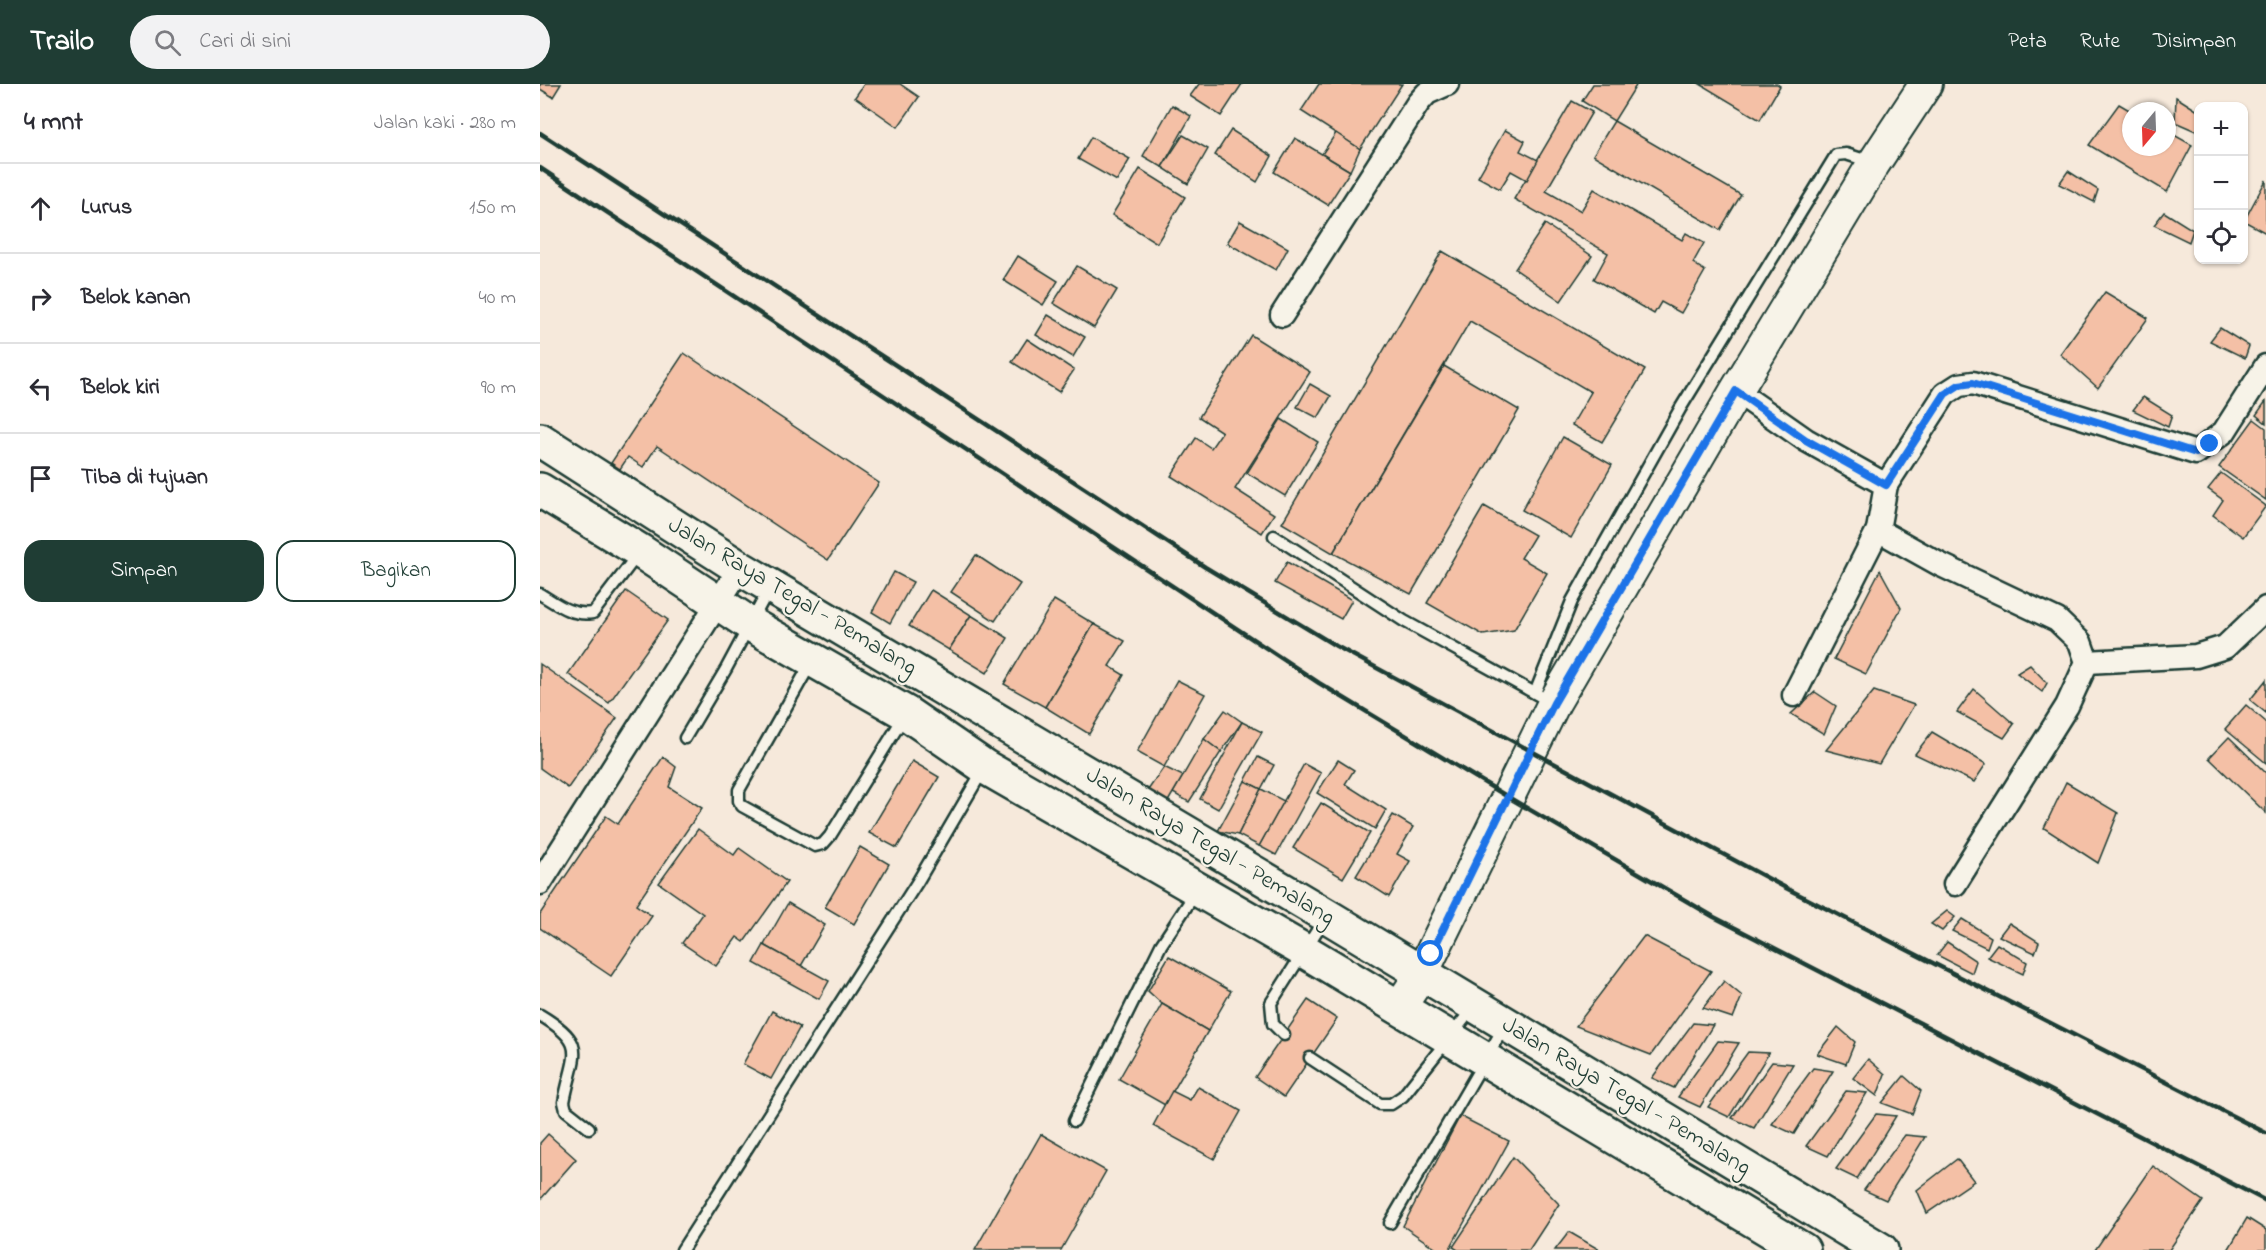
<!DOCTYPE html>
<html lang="id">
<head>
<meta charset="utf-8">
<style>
  body { margin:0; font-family:"Indie Flower",sans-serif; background:#f2f2f3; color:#2b2b33 }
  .controls { position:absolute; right:18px; top:18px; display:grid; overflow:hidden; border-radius:12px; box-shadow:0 2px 4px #0004 }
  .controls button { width:54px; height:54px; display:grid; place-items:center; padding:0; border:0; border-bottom:2px solid #e1e1e2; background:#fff; color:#2b2b33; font:30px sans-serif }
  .compass { position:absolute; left:1582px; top:18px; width:54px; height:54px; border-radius:50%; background:#fff; box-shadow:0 2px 4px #0004; rotate:199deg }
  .stop { position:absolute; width:18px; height:18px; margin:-14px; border:4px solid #1a73e8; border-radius:50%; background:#fff }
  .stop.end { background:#1a73e8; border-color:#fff; box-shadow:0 2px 6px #0008 }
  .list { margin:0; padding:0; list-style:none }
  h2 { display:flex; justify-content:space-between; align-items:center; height:78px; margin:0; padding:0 24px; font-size:26px }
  h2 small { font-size:20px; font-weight:400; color:#7c7c81 }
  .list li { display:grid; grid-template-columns:39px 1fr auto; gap:18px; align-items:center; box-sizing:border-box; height:90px; padding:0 24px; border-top:2px solid #e1e1e2 }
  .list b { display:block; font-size:22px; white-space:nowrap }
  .list em { font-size:20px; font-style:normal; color:#7c7c81 }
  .actions { display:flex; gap:12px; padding:18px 24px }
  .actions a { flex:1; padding:14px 0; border:2px solid #1f3d34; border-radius:18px; text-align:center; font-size:21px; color:#1f3d34 }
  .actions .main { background:#1f3d34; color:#fff }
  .icon { flex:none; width:33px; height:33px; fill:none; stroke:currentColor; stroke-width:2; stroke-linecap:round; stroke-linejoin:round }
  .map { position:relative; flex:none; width:1726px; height:1166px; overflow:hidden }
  header { display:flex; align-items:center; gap:36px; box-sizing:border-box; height:84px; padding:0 30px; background:#1f3d34; color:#fff }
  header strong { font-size:28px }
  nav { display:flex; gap:33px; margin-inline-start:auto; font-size:21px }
  .search { width:420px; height:54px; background:#f2f2f3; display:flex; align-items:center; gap:15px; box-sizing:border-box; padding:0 21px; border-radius:33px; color:#7c7c81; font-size:22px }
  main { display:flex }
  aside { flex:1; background:#fff }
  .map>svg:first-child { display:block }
  .building { fill:#f4c0a6; stroke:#1f3d34; stroke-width:1.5 }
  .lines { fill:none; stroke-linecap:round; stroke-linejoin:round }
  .service-casing { stroke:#1f3d34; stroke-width:15 }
  .minor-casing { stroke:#1f3d34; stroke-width:27 }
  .secondary-casing { stroke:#1f3d34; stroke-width:36 }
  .trunk-casing { stroke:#1f3d34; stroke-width:38 }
  .service { stroke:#f7f3e8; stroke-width:10 }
  .minor { stroke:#f7f3e8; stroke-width:22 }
  .secondary { stroke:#f7f3e8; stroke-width:32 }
  .trunk { stroke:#f7f3e8; stroke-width:33 }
  .rail { stroke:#1f3d34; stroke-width:4.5 }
  .route { stroke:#1a73e8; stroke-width:8 }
  .labels { text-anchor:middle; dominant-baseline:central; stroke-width:4.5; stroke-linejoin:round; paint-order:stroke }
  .street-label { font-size:24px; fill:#1f3d34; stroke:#f7f3e8 }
</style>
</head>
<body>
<header>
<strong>Trailo</strong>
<div class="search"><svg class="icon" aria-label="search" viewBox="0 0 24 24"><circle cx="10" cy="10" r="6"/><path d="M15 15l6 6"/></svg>Cari di sini</div>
<nav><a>Peta</a><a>Rute</a><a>Disimpan</a></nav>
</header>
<main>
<aside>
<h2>4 mnt<small>Jalan kaki · 280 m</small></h2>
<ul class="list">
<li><svg class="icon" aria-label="ahead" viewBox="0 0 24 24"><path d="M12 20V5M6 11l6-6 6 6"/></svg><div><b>Lurus</b></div><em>150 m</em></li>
<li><svg class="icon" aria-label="right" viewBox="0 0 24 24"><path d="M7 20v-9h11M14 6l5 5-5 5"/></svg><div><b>Belok kanan</b></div><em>40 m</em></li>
<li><svg class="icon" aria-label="left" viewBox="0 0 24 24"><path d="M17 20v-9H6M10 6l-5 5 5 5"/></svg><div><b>Belok kiri</b></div><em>90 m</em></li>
<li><svg class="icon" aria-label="arrive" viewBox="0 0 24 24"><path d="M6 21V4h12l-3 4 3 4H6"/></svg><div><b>Tiba di tujuan</b></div></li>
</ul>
<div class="actions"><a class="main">Simpan</a><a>Bagikan</a></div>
</aside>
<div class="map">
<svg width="1726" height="1166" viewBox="0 0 1726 1166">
  <rect width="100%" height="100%" fill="#f6e9db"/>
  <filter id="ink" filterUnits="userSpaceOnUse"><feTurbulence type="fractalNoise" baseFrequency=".0167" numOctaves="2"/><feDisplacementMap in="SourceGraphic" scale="12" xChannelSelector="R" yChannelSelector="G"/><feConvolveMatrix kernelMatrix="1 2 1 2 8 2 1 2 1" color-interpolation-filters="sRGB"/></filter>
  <g filter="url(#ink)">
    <!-- building -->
    <g class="building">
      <polygon points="0,0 21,0 13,13 0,5"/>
      <polygon points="324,0 360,0 379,13 358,43 315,13"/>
      <polygon points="659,0 702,0 681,32 650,12"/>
      <polygon points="779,0 862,0 820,65 761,27"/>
      <polygon points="1053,0 1097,0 1074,37 1042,17"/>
      <polygon points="1160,0 1237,0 1240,2 1220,36"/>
      <polygon points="1636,13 1658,27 1658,48 1635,38"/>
      <polygon points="1032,17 1052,28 1006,107 1041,127 1054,105 1142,156 1146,149 1164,159 1153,179 1165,187 1141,229 1121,218 1114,230 1054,195 1068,169 974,115"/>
      <polygon points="1579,20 1591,27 1591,63 1627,63 1627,47 1652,61 1627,108 1549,61"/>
      <polygon points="632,21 651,32 622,83 603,72"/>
      <polygon points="1074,37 1201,111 1180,146 1053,71"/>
      <polygon points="691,46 732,72 717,98 675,71"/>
      <polygon points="965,46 985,57 980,67 998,76 987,96 971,87 960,105 938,93"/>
      <polygon points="796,49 820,65 810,87 782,70"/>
      <polygon points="643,51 668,65 648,100 622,83"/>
      <polygon points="551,53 590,75 577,97 538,75"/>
      <polygon points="755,54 810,87 788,121 734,88"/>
      <polygon points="600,85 645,113 617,159 572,131"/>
      <polygon points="1528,87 1558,106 1554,118 1519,100"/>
      <polygon points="1726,96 1726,149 1704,137"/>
      <polygon points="1624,128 1653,146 1649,158 1614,141"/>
      <polygon points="700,137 748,164 736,186 687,159"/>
      <polygon points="1005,140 1052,172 1021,217 975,185"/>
      <polygon points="902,167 1105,286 1062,358 1032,341 1051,308 930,237 793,469 742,439"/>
      <polygon points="478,172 518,197 503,221 463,196"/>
      <polygon points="537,182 577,206 554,244 513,219"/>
      <polygon points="1565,208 1608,234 1558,304 1520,270"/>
      <polygon points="508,231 545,253 533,273 496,251"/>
      <polygon points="1680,244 1709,262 1705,274 1670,257"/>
      <polygon points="711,251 770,288 695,405 734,430 722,449 631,392 656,354 671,364 682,348 659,333"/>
      <polygon points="487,255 534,286 519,308 472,278"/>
      <polygon points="144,269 339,399 288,476 117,362 103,383 88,373 80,385 71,379"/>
      <polygon points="904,282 979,326 871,510 793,469"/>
      <polygon points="770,300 791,312 778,334 757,323"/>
      <polygon points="1603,313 1632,331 1628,343 1593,326"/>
      <polygon points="1726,317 1726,339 1716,331"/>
      <polygon points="741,335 778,358 745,412 707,389"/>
      <polygon points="1714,335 1726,344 1726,416 1679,383"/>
      <polygon points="1023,353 1072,381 1031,454 982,426"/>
      <polygon points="1681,389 1726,422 1703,453 1673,431 1683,416 1668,405"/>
      <polygon points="944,422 995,451 981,474 1007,489 974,546 943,551 887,519"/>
      <polygon points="436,471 480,500 455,537 411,508"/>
      <polygon points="747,478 812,516 801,535 735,499"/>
      <polygon points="1340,486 1361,524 1326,590 1294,575"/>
      <polygon points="354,488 373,498 350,539 332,528"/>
      <polygon points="391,506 431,531 409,566 369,542"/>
      <polygon points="86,507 128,536 69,619 28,590"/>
      <polygon points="514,516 554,540 505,623 464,600"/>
      <polygon points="431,531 468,554 447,589 409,566"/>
      <polygon points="554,540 585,557 569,582 584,591 549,650 505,623"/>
      <polygon points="0,580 77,634 28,704 0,684"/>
      <polygon points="1490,581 1507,599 1502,608 1477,589"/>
      <polygon points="637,596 665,610 624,683 597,668"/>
      <polygon points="1726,596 1726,629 1710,616"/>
      <polygon points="1434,605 1474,640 1464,654 1417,628"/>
      <polygon points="1334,607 1374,621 1339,680 1286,666"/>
      <polygon points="1275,608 1296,622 1284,650 1251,630"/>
      <polygon points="1706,621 1726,638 1726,679 1685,645"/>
      <polygon points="685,626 702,638 681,668 664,655"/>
      <polygon points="702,638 722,648 678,725 660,715"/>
      <polygon points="1392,648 1446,680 1434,698 1375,670"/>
      <polygon points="1689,653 1726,689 1726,729 1669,674"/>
      <polygon points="664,655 681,668 649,718 633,709"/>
      <polygon points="123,673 136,683 129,703 162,724 96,821 112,832 71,892 0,844 0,830 66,732 78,740"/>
      <polygon points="718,673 734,681 721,705 705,697"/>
      <polygon points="798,676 814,686 805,700 846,726 835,745 777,709"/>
      <polygon points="372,677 399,693 357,764 329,749"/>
      <polygon points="764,680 781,689 736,771 719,762"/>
      <polygon points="624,683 643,692 626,721 606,709"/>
      <polygon points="705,697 721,705 698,751 678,747"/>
      <polygon points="1526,698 1578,729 1558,779 1504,744"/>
      <polygon points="721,705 744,717 719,762 698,751"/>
      <polygon points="781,719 830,749 803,794 753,764"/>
      <polygon points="853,731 873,743 857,770 870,777 849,813 816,792"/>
      <polygon points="158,745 194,771 199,764 247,798 204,858 197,853 176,882 142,859 163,830 119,799"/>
      <polygon points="320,763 349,780 314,840 285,823"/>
      <polygon points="248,819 285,841 261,882 224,861"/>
      <polygon points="1407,827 1415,833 1402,847 1391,840"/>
      <polygon points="1422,835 1451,853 1447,864 1412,847"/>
      <polygon points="1469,839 1499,858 1495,869 1459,852"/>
      <polygon points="1104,852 1171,887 1111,971 1036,942"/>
      <polygon points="1407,858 1436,877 1432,889 1397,871"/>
      <polygon points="1457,860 1487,878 1483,890 1447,873"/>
      <polygon points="224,861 289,897 279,915 214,879"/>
      <polygon points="629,872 691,907 668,947 622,920 608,907"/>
      <polygon points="1184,897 1202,912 1193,934 1163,924"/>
      <polygon points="768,916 797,935 744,1013 715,993"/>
      <polygon points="622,920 668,947 625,1021 579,995"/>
      <polygon points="232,927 260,943 231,995 203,980"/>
      <polygon points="1153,939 1173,941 1134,1004 1112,994"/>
      <polygon points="1298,943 1315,958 1306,980 1277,970"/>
      <polygon points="1178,957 1199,959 1160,1023 1138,1013"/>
      <polygon points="1208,968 1229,969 1189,1033 1168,1023"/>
      <polygon points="1328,975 1345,990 1337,1012 1313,994"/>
      <polygon points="1232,978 1253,980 1214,1044 1192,1034"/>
      <polygon points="1273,984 1293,987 1254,1050 1232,1040"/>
      <polygon points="1364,992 1381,1007 1372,1030 1342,1019"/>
      <polygon points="658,1003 701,1027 674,1075 613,1042 632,1007 650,1016"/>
      <polygon points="1306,1007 1327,1009 1288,1072 1266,1062"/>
      <polygon points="1336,1030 1356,1032 1317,1095 1296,1085"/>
      <polygon points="920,1032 969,1057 909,1166 898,1166 863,1142"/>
      <polygon points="8,1050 36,1075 0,1116 0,1059"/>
      <polygon points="501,1050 566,1087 521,1166 435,1166"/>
      <polygon points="1365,1051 1385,1053 1346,1116 1324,1106"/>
      <polygon points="973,1073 1019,1120 989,1166 918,1166 913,1163"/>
      <polygon points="1417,1075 1434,1097 1387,1129 1377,1106"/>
      <polygon points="1613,1082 1663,1117 1629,1166 1555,1166"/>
      <polygon points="1707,1134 1726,1146 1726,1166 1688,1166"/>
      <polygon points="1029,1148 1060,1166 1015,1166"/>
    </g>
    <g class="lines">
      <!-- service casing -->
      <g class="service-casing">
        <g id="service">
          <polyline points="734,452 864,537 1000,612"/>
          <path d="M 0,510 C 18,521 31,532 53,529 L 98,470"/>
          <polyline points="271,579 199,706 199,717 202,722 275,762 283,760 290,752 365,631"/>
          <polyline points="995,609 1032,517 1140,325 1296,71 1306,70 1331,78"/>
          <polyline points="145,654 186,585 229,505"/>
          <path d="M 0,931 C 50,961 33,969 24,1018 L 26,1026 L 49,1044"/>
          <polyline points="744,951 733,940 731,919 785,834"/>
          <polyline points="770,974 840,1020 851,1020 863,1012 933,924"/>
          <polyline points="534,1037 621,861 656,808"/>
          <polyline points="850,1139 964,943"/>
          <polyline points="142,1166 378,797 443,686"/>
        </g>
      </g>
      <!-- minor casing -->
      <g class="minor-casing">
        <g id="minor">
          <polyline points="742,231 878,19 887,9 907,0"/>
          <polyline points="1196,307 1266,356 1346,401"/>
          <polyline points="1338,446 1399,480 1517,536 1540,558 1547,578 1527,622 1415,800"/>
          <polyline points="1547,578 1656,572 1685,563 1726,524"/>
          <polyline points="1254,611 1338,446 1346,401 1405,310 1419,301 1433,299 1656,369 1684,348 1726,282"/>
          <polyline points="0,799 200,484"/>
        </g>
      </g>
      <!-- secondary casing -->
      <g class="secondary-casing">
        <polyline id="secondary" points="859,924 882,889 1014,619 1196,307 1334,79 1386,0"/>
      </g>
      <!-- trunk casing -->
      <g class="trunk-casing">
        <g id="trunk">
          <polyline points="0,356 200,484 787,832 1341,1166"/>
          <polyline points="0,406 100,467 210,540 366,629 445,683 763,866 1263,1166"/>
        </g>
      </g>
      <!-- service -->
      <use href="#service" class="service"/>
      <!-- minor -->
      <use href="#minor" class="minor"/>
      <!-- secondary -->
      <use href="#secondary" class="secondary"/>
      <!-- trunk -->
      <use href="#trunk" class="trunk"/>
      <!-- rail -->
      <g class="rail">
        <polyline points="0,49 665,483 796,562 1246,804 1726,1049"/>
        <polyline points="0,84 779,599 968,713 1174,833 1726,1117"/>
      </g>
    </g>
  </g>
  <g class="lines" filter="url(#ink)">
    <!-- route -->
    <polyline class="route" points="891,870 1014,619 1196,307 1266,356 1346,401 1405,310 1419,301 1433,299 1656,369 1670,360"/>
  </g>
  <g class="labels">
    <!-- street labels -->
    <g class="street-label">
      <text transform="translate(252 513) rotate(31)">Jalan Raya Tegal - Pemalang</text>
      <text transform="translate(670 763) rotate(31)">Jalan Raya Tegal - Pemalang</text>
      <text transform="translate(1086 1013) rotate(31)">Jalan Raya Tegal - Pemalang</text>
    </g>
  </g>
</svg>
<div class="controls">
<button>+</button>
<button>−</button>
<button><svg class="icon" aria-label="locate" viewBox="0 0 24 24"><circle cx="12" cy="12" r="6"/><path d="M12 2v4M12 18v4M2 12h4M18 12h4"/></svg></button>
</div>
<svg class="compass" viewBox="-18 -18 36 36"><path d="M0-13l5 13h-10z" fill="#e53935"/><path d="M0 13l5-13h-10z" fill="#7c7c81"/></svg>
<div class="stop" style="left:891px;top:870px"></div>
<div class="stop end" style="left:1670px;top:360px"></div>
</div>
</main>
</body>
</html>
